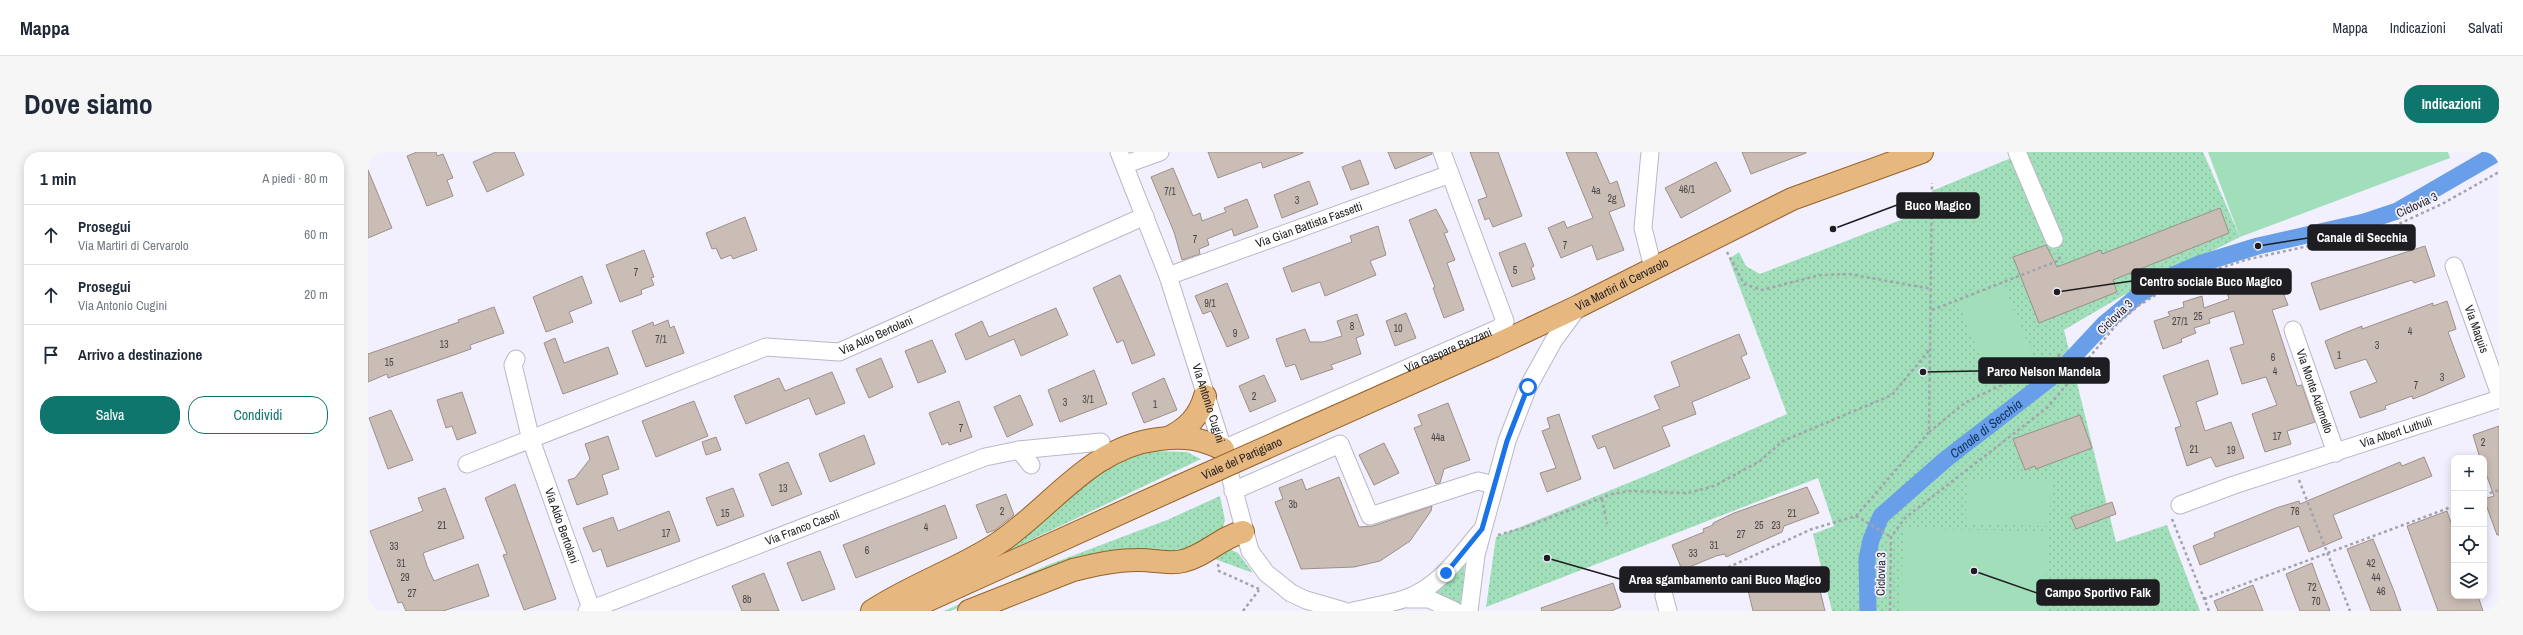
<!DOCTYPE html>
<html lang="it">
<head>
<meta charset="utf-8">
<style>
  body { margin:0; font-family:"Archivo Narrow",sans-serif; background:#f6f6f7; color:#1f2937 }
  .controls { position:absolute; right:12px; bottom:12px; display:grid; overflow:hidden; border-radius:8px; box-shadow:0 2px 10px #0003 }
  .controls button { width:36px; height:36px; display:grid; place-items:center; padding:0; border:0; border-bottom:1px solid #e0e1e3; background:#fff; color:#1f2937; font:20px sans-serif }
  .stop { position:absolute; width:12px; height:12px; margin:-9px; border:3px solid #1a73e8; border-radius:50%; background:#fff }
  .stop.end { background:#1a73e8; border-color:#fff; box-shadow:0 1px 4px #0008 }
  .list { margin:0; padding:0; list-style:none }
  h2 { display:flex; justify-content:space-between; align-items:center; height:52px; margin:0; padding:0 16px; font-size:17px }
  h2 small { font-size:13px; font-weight:400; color:#747a83 }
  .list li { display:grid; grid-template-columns:26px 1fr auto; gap:12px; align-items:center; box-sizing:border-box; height:60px; padding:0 16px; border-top:1px solid #e0e1e3 }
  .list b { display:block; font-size:15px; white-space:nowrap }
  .list p { margin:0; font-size:13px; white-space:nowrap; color:#747a83 }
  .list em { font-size:13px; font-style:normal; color:#747a83 }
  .actions { display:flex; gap:8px; padding:12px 16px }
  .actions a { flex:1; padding:9px 0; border:1px solid #0f766e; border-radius:16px; text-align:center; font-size:14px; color:#0f766e }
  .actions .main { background:#0f766e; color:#fff }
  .icon { flex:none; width:22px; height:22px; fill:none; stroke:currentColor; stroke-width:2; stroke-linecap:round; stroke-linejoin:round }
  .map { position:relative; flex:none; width:2131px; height:459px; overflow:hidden; border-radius:16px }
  header { display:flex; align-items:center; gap:24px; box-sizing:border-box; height:56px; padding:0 20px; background:#fff; border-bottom:1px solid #e0e1e3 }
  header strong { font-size:19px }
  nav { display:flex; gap:22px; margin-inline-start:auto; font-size:14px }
  .intro { display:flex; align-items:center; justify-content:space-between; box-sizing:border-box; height:96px; padding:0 24px }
  h1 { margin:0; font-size:28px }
  .button { padding:10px 18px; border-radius:16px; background:#0f766e; color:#fff; font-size:14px; font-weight:700 }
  main { display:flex; gap:24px; padding:0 24px }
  aside { flex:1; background:#fff; border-radius:16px; box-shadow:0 2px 10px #0003 }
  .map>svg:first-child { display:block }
  .green { fill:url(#green-dots) }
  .pitch { fill:#a0dfb9 }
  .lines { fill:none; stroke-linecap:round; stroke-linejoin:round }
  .canal { stroke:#699ee8; stroke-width:17 }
  .building { fill:#cabdb5; stroke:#9c9088 }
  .minor-casing { stroke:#bbb8c5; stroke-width:19 }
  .major-casing { stroke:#966226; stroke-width:24 }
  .path { stroke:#a4a3ad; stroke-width:2.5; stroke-dasharray:3 3; stroke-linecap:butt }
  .minor { stroke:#fff; stroke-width:17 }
  .major { stroke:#e6b77e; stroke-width:22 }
  .major-bridge-casing { stroke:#966226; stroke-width:24; stroke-linecap:butt }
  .major-bridge { stroke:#e6b77e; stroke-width:22 }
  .route { stroke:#1a73e8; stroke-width:5 }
  .labels { text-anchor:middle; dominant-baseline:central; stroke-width:3.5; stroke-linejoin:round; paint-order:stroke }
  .number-label { font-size:10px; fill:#494547 }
  .street-label { font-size:12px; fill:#1e1d22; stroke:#f2f0fe }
  .water-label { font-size:13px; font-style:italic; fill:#0b2f5d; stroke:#f2f0fe }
  .leader { fill:none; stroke:#1e1d22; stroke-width:1.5 }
  .callout-dot { fill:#1e1d22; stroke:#f2f0fe; stroke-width:1.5 }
  .callout { fill:#1e1d22; stroke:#1e1d22; stroke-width:1.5 }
  .callout-label { font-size:13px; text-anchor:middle; font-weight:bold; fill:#fff }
</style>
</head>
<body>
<header>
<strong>Mappa</strong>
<nav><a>Mappa</a><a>Indicazioni</a><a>Salvati</a></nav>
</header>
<div class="intro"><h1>Dove siamo</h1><a class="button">Indicazioni</a></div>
<main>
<aside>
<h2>1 min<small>A piedi · 80 m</small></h2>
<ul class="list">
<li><svg class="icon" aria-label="ahead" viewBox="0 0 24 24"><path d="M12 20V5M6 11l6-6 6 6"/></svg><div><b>Prosegui</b><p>Via Martiri di Cervarolo</p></div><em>60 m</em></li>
<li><svg class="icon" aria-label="ahead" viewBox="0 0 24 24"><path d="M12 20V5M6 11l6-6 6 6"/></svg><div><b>Prosegui</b><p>Via Antonio Cugini</p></div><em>20 m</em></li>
<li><svg class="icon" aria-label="arrive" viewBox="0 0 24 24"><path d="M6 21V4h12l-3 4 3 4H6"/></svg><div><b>Arrivo a destinazione</b></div></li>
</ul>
<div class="actions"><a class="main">Salva</a><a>Condividi</a></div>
</aside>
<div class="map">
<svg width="2131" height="459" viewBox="0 0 2131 459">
  <defs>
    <pattern id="green-dots" width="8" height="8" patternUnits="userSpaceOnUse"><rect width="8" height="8" fill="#a0dfb9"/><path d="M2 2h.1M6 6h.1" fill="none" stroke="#89bf9f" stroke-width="1.8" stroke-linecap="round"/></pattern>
  </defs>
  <rect width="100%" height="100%" fill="#f2f0fe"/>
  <!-- green -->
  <g class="green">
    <polygon points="1649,0 1835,0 1872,85 1754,144 1696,178 1748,390 1799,373 1832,459 1464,459 1445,382 1466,374 1450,326 1118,455 1128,385 1287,320 1419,262 1361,107 1371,100 1378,114 1392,122 1564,56 1564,39 1650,3"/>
    <polygon points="788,299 819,300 833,307 669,385 521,459 747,308"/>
    <polygon points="852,344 857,368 855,375 825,400 703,414 582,459 576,459 680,413 799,368"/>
    <polygon points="861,397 870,401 885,421 844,406"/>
    <polygon points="1097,411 1093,457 1063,440"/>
  </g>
  <!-- pitch -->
  <g class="pitch">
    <polygon points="1840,0 2080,0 2082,6 1872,85"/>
    <polygon points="1635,132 1668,211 1623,231 1590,150"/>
    <polygon points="1599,327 1684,329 1680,374 1598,372"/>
    <polygon points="1536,377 1680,379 1677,459 1532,459"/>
  </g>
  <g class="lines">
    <!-- canal -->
    <path class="canal" id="s1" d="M 1500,459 L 1499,407 L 1503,388 L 1513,364 L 1578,307 L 1693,218 L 1736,172 L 1772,142 L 1803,124 L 1831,112 L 1890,94 L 1996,70 L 2029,59 L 2131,0"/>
  </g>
  <!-- building -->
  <g class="building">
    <polygon points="49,0 68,0 69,4 75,2 85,26 79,28 85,44 59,54 39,4"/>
    <polygon points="128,0 146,0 156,23 119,40 105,10"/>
    <polygon points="840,0 935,0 935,1 895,16 893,10 850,26"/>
    <polygon points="1020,0 1064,0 1064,2 1027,17"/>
    <polygon points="1102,0 1130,0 1154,64 1125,75 1121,66 1117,68 1110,48 1119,45"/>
    <polygon points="1198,0 1228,0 1242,32 1249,29 1257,54 1241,60 1256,98 1229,108 1224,93 1193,106 1180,76 1196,69 1199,76 1225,66"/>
    <polygon points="1374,0 1438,0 1438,1 1383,22"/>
    <polygon points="992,8 1001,32 983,38 974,15"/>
    <polygon points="1348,10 1363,39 1313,66 1297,36"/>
    <polygon points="805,16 825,64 832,61 834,69 858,60 856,56 879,47 890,75 866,84 864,77 839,87 841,93 831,97 832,102 814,108 806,80 783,25"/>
    <polygon points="0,18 24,76 0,86"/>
    <polygon points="941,29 950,52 914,66 906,43"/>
    <polygon points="1852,56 1861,81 1745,128 1749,140 1671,171 1645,105 1678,93 1689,115 1733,98 1734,102"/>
    <polygon points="1068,57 1080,80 1076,81 1087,108 1079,111 1096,158 1076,166 1065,136 1067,135 1041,68"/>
    <polygon points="377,65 389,98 365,107 363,103 353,107 348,96 344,97 338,81"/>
    <polygon points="1010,74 1018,103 1002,109 1008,123 957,144 952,130 924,140 915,116 984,90 982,84"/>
    <polygon points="1157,91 1166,114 1163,116 1167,127 1144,135 1131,101"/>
    <polygon points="2057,94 2067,124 2046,131 2044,128 1952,158 1943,131"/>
    <polygon points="276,98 286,125 283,126 286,133 273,138 274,142 252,150 238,113"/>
    <polygon points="1909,120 1918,141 1916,143 1920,153 1904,158 1929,234 1934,233 1947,270 1919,279 1923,292 1897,300 1884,262 1909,253 1898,225 1874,232 1862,196 1876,192 1866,159 1841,167 1842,171 1826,176 1828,181 1813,187 1814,190 1795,197 1786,169 1802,164 1800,160 1816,155 1815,150 1834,144 1836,156 1861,147 1858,137"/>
    <polygon points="752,123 787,203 764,212 755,188 749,191 725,136"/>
    <polygon points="214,124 224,151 201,160 205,170 178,180 165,145"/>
    <polygon points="859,131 881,186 859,195 843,159 835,162 827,144"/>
    <polygon points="2079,149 2088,177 2080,180 2097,225 2058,242 2045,247 2044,244 2017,254 2018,257 1992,266 1982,240 2009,230 1998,207 1967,217 1957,189 1994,174 1994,177 2065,151 2065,154"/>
    <polygon points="126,155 136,181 102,193 103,197 20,226 19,222 0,230 0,202 91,170 90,168"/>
    <polygon points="688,156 700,183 653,204 646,187 598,208 587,182 614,169 621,185"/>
    <polygon points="1038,161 1048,186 1027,194 1018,169"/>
    <polygon points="989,162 996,183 988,186 993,202 963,213 965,217 933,228 927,212 918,215 908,187 937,177 942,190 955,190 974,184 969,169"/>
    <polygon points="300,168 302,176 306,174 316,201 278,215 264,179 285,170 286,174"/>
    <polygon points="1371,182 1379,202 1373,205 1382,226 1324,250 1328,262 1294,275 1302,294 1246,317 1237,294 1230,297 1224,284 1292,257 1286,244 1312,234 1303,210"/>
    <polygon points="187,186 196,211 240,195 250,222 195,242 176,191"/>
    <polygon points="564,188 578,220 550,231 537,199"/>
    <polygon points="513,206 525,235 501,246 488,217"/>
    <polygon points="1840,208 1850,242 1828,250 1837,279 1863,270 1876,306 1848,315 1843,305 1819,314 1807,276 1813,274 1795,224"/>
    <polygon points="726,218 739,252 692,270 680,238"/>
    <polygon points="464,220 477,251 448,263 441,246 378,272 366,244 411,226 417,239"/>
    <polygon points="896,223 908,249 882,260 871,234"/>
    <polygon points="796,226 809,258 776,271 764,241"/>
    <polygon points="94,240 108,281 89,288 84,274 78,276 69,248"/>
    <polygon points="652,243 665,273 639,285 626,255"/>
    <polygon points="326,249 340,284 288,305 274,269"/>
    <polygon points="591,249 604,285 581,293 580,290 574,293 561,261"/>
    <polygon points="1080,251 1102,308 1076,317 1072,331 1068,332 1046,276 1054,273 1050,263"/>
    <polygon points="23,258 45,308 20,317 1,266"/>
    <polygon points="1191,262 1213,327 1179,340 1172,321 1188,316 1174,279 1182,276 1179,266"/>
    <polygon points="1712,263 1724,296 1668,317 1667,314 1657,318 1645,287"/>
    <polygon points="2131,274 2131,383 2129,383 2116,347 2126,344 2116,316 2116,306 2112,306 2105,283"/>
    <polygon points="496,283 507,312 462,330 451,302"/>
    <polygon points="240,284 251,317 234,323 240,342 209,353 200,328 207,326 222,307 217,292"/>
    <polygon points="348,285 353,298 338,303 334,290"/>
    <polygon points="1016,291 1031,321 1006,333 991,303"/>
    <polygon points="2056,305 2064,324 1965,363 1974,386 1941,400 1931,374 1832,413 1825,394 1847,385 1846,381 1908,356 1931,349 1932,352 2032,310 2034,314"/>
    <polygon points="420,310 434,342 404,354 391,322"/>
    <polygon points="971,325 991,375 1005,374 1064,354 1063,359 1042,389 1012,409 986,415 933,417 907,350 915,347 911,336 934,327 938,338"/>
    <polygon points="147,332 188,447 156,458 135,403 139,402 117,346"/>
    <polygon points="1439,335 1451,361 1416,374 1414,380 1358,405 1357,402 1348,404 1314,418 1304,393 1336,380 1335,377 1345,373 1345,371 1366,361"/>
    <polygon points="77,336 96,386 55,401 59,414 66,429 110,412 121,444 75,459 38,459 34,450 30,451 2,379 55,359 50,346"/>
    <polygon points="365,336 376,364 349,374 338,346"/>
    <polygon points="638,342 646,363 627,378 619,381 608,353"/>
    <polygon points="1744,350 1748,362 1708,377 1703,365"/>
    <polygon points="577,353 589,386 488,426 475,393"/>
    <polygon points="301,359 312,389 239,415 233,397 225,400 215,376 245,365 250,379"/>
    <polygon points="2079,359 2086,379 2086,444 2110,444 2115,459 2070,459 2039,374"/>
    <polygon points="2005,387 2026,439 2033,459 2003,459 1979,397"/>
    <polygon points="452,399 467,437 434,449 419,411"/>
    <polygon points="1944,411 1949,425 1962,459 1932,459 1918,422"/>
    <polygon points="1447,418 1457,459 1385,459 1379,434"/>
    <polygon points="396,421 411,459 374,459 364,434"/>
    <polygon points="1245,431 1253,455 1243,459 1174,459 1173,456"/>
    <polygon points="1885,433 1895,459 1850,459 1846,449"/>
  </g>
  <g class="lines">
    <!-- minor casing -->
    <g class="minor-casing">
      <g id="minor">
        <path id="s2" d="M 751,0 L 800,124 L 855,297 L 882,399 L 898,421 L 923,441 L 938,448 L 976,459"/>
        <polyline points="1282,0 1275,76 1285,116"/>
        <polyline points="1649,0 1686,87"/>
        <polyline points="764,10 792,0"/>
        <path id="s3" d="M 2086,114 L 2131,240"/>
        <path id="s4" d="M 800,124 L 1082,22"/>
        <path id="s5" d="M 1925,178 L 1968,301"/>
        <path id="s6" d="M 148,207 L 145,213 L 163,288 L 224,459"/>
        <path id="s7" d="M 855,297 L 1131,176 L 1137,169 L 1074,0"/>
        <polyline points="651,298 663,313"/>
        <path id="s8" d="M 99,312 L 398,195 L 471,200 L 777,64"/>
        <polyline points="865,339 972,292 1002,364 1110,329 1126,333"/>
        <path id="s9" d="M 1812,353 L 1866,333 L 2131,247"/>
        <polyline points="1296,444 1300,459"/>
        <polyline points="1040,447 1061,447 1087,459"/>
        <path id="s10" d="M 219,459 L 617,305 L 651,298 L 733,290"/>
        <path d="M 985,459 C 1002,455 1020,452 1036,447 C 1070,436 1090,406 1112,380"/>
        <polyline points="1101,459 1108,403 1139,289 1160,235 1186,188 1211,154"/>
      </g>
    </g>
    <!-- major casing -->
    <g class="major-casing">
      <g id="major">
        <path id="s11" d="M 1126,194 L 1211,154 L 1424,47 L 1554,0"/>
        <path d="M 800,286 C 819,277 831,265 837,244"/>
        <path d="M 504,459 C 543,433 589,418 629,392 C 684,356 721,295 791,287 C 818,284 831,286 855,297"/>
        <polyline points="536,459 810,335"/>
        <path d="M 601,459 L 705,418 C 726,413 747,408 769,408 C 784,407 800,413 815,409 C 837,404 853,385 875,380"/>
      </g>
    </g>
    <!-- path -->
    <g class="path">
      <polyline points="1359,100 1376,132 1394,138 1452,123 1481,122 1564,137"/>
      <polyline points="1564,158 1692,108 1690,101"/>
      <polyline points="1561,280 1598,250 1680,211 1692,203 1707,221"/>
      <polyline points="1931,328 1982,459"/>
      <polyline points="2116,343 2131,338"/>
      <polyline points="1234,347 1239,372"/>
      <polyline points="1488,364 1523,385"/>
      <polyline points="1804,367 1841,459"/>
      <polyline points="1130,383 1155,376 1244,342 1261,339 1320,341 1346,334 1392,309 1415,289 1524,243 1563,196"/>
      <polyline points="850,412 851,419 891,437"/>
      <polyline points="1311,438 1444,377 1488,364 1561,280 1564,31"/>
      <polyline points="1836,447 2086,354"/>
      <polyline points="875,459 891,438"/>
      <polyline points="1522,459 1523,385 1537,366 1680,255 1749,172 1770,154 1794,139 1822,126 1877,108 2022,76 2074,52 2131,20"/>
    </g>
    <!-- minor -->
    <use href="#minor" class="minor"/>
    <!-- major -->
    <use href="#major" class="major"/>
    <!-- major-bridge casing -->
    <g class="major-bridge-casing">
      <g id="major-bridge">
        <path id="s12" d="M 810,335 L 1126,194"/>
      </g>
    </g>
    <!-- major-bridge -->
    <use href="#major-bridge" class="major-bridge"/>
  </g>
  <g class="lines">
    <!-- route -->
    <polyline class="route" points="1078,421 1114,377 1139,289 1160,235"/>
  </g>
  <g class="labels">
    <!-- number labels -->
    <g class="number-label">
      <text x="1319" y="37">46/1</text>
      <text x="1228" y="38">4a</text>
      <text x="802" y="39">7/1</text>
      <text x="1244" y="46">2g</text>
      <text x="929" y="48">3</text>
      <text x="827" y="87">7</text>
      <text x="1197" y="93">7</text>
      <text x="1147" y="118">5</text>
      <text x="268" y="120">7</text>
      <text x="842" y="151">9/1</text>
      <text x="1830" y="164">25</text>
      <text x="1812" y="169">27/1</text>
      <text x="984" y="174">8</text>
      <text x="1030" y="176">10</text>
      <text x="2042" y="179">4</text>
      <text x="867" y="181">9</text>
      <text x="293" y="187">7/1</text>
      <text x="76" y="192">13</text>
      <text x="2009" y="193">3</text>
      <text x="1971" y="203">1</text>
      <text x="1905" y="205">6</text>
      <text x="21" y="210">15</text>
      <text x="1907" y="219">4</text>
      <text x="2074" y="225">3</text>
      <text x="2048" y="233">7</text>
      <text x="886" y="244">2</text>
      <text x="720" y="247">3/1</text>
      <text x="697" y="250">3</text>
      <text x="787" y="252">1</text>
      <text x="593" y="276">7</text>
      <text x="1909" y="284">17</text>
      <text x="1070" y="285">44a</text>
      <text x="2115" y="290">2</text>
      <text x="1826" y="297">21</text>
      <text x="1863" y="298">19</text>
      <text x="415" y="336">13</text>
      <text x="925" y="352">3b</text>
      <text x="634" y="359">2</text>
      <text x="1927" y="359">76</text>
      <text x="357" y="361">15</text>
      <text x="1424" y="361">21</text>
      <text x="74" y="373">21</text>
      <text x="1391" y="373">25</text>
      <text x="1408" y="373">23</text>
      <text x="558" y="375">4</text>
      <text x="298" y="381">17</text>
      <text x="1373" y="382">27</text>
      <text x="1346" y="393">31</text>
      <text x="26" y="394">33</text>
      <text x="499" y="398">6</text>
      <text x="1325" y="401">33</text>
      <text x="33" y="411">31</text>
      <text x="2003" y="411">42</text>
      <text x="37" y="425">29</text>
      <text x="2008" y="425">44</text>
      <text x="1944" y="435">72</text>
      <text x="2013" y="439">46</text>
      <text x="44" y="441">27</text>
      <text x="379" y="447">8b</text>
      <text x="1948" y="449">70</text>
    </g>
    <!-- street labels -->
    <g class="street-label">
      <text transform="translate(2049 53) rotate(-25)">Ciclovia 3</text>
      <text stroke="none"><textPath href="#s4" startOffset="150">Via Gian Battista Fassetti</textPath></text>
      <text stroke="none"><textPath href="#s11" startOffset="142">Via Martiri di Cervarolo</textPath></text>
      <text transform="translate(1747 165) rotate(-44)">Ciclovia 3</text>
      <text stroke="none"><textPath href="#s3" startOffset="67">Via Maquis</textPath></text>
      <text stroke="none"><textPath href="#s8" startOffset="435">Via Aldo Bertolani</textPath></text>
      <text stroke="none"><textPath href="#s7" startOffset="246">Via Gaspare Bazzani</textPath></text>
      <text stroke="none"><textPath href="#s5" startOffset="65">Via Monte Adamello</textPath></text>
      <text stroke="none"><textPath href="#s2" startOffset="267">Via Antonio Cugini</textPath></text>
      <text stroke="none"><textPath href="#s9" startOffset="228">Via Albert Luthuli</textPath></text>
      <text stroke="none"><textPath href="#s12" startOffset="70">Viale del Partigiano</textPath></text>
      <text stroke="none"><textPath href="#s6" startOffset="175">Via Aldo Bertolani</textPath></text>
      <text stroke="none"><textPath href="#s10" startOffset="231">Via Franco Casoli</textPath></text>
      <text transform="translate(1513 422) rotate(-89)">Ciclovia 3</text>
    </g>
    <!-- water labels -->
    <g class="water-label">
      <text stroke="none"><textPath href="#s1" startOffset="234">Canale di Secchia</textPath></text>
    </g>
  </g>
  <!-- callouts -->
  <path class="leader" d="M1465 77L1529 53M1890 94L1940 86M1689 140L1764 129M1555 220L1611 219M1179 406L1252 427M1606 419L1669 441"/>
  <g class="callout-dot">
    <circle cx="1465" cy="77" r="4"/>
    <circle cx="1890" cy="94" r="4"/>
    <circle cx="1689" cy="140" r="4"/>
    <circle cx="1555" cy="220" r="4"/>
    <circle cx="1179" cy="406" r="4"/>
    <circle cx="1606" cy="419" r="4"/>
  </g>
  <g class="callout">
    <rect x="1529" y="41" width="82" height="25" rx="4"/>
    <rect x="1940" y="73" width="107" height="25" rx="4"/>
    <rect x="1764" y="117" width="159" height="25" rx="4"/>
    <rect x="1611" y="206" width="130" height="25" rx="4"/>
    <rect x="1252" y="415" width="209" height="25" rx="4"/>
    <rect x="1669" y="428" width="122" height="25" rx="4"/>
  </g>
  <g class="callout-label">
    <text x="1570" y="58">Buco Magico</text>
    <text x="1994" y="90">Canale di Secchia</text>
    <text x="1843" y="134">Centro sociale Buco Magico</text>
    <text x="1676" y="224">Parco Nelson Mandela</text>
    <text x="1357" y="432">Area sgambamento cani Buco Magico</text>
    <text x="1730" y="445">Campo Sportivo Falk</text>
  </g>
</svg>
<div class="controls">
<button>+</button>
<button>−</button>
<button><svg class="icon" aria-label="locate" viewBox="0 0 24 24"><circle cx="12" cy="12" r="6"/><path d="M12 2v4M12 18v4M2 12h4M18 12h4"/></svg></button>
<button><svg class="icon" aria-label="layers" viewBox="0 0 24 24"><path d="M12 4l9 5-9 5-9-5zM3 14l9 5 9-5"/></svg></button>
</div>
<div class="stop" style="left:1160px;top:235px"></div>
<div class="stop end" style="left:1078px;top:421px"></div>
</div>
</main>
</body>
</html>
